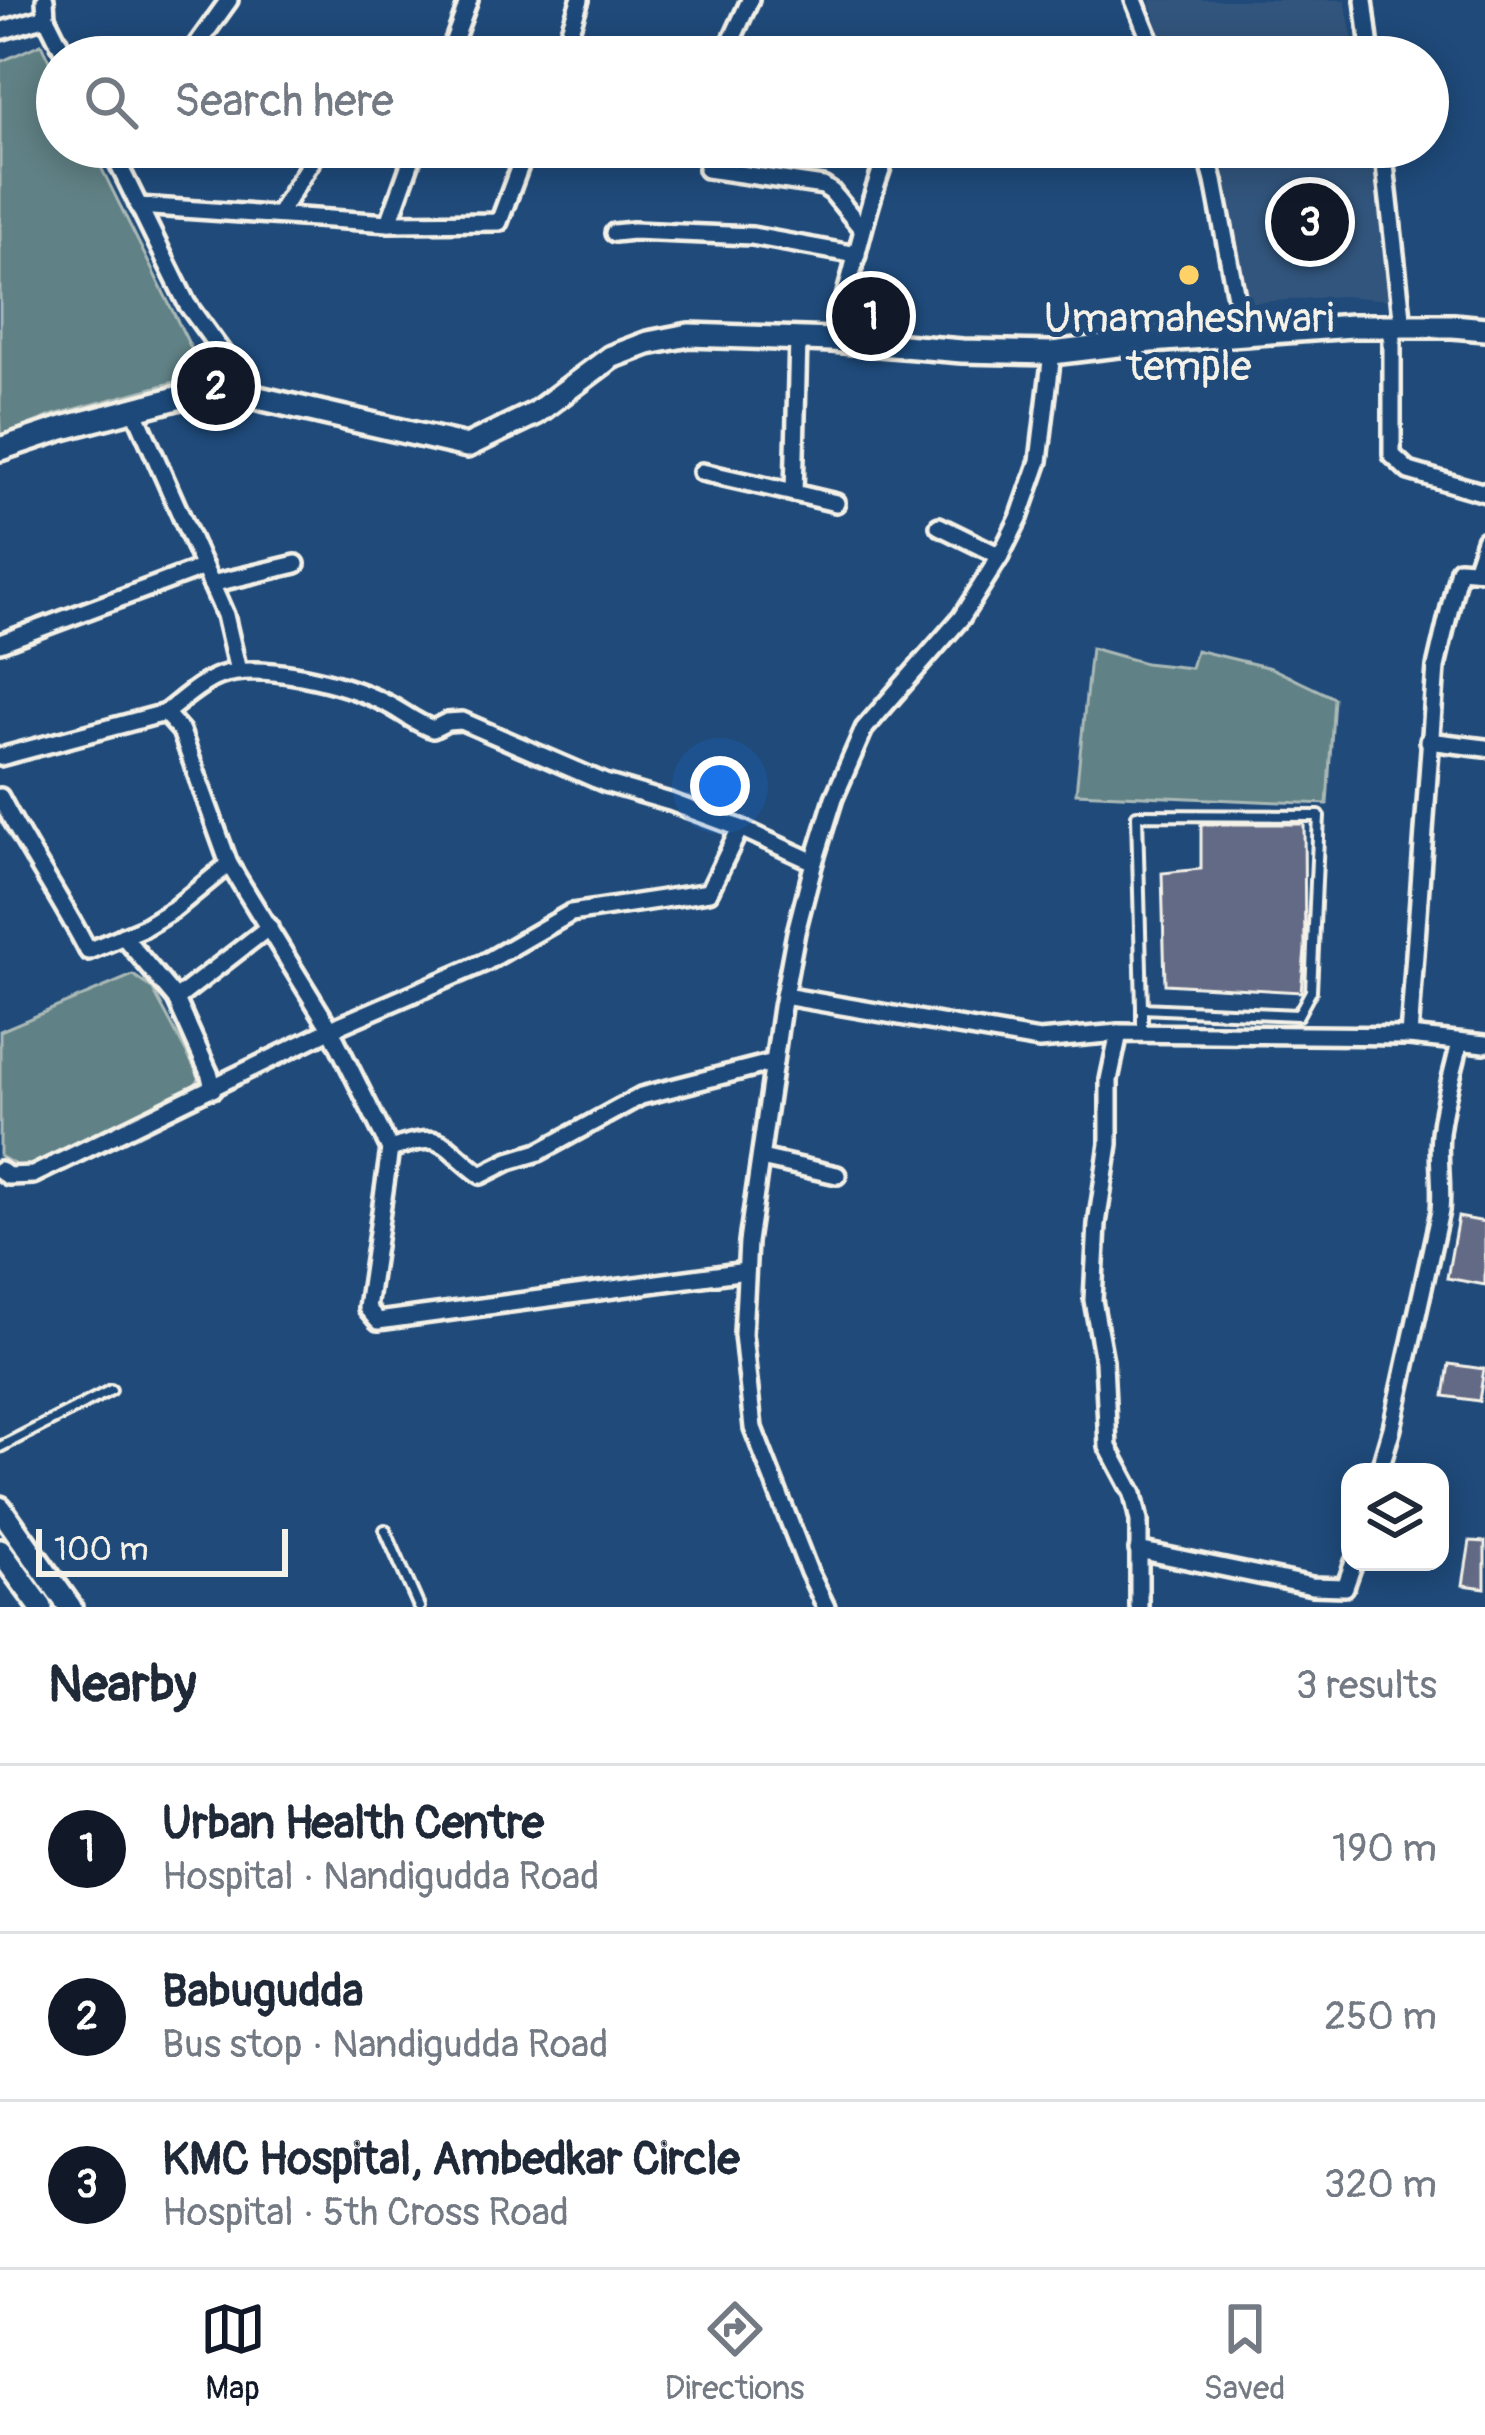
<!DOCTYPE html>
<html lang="en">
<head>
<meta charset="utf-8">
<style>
  body { margin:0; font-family:Pangolin,sans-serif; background:#f6f6f7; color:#1f2937 }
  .controls { position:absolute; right:36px; bottom:36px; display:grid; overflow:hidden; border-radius:24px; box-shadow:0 6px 30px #0003 }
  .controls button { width:108px; height:108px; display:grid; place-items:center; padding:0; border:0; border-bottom:3px solid #e0e1e3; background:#fff; color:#1f2937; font:60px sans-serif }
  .scale { position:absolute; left:36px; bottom:30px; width:252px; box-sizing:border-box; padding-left:12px; border:6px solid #f4f1e8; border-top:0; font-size:33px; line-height:42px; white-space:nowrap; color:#f4f1e8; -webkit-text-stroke:9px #1f4a7a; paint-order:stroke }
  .you { position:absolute; left:720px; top:786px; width:42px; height:42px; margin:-30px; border:9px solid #fff; border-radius:50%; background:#1a73e8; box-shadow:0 0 0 18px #1a73e833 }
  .badge { display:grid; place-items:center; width:78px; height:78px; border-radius:50%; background:#111827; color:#fff; font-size:39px; font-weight:700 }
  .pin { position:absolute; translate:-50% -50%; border:6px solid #fff; box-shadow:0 3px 12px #0006 }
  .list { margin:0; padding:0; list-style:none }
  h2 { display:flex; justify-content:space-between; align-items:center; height:156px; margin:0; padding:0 48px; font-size:51px }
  h2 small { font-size:39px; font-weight:400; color:#747a83 }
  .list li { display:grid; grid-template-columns:78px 1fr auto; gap:36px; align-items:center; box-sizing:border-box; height:168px; padding:0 48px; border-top:3px solid #e0e1e3 }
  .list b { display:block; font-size:45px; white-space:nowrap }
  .list p { margin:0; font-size:39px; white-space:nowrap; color:#747a83 }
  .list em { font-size:39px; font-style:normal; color:#747a83 }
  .icon { flex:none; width:66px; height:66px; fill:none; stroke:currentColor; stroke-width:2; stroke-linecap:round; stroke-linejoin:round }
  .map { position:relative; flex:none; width:1485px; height:1607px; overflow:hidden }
  .search { position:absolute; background:#fff; box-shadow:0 6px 30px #0003; left:36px; right:36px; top:36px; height:132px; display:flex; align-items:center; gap:30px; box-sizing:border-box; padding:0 42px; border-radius:66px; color:#747a83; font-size:45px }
  .sheet { height:660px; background:#fff }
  nav { display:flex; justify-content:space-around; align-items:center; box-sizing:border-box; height:168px; border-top:3px solid #e0e1e3; background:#fff; font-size:33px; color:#747a83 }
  nav a { display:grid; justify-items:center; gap:6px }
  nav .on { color:#111827 }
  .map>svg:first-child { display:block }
  .built { fill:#33547d }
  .green { fill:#618185; stroke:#aab9b6; stroke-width:3 }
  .building { fill:#636b85; stroke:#f4f1e8; stroke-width:3 }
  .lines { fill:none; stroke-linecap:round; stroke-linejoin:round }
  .lane-casing { stroke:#f4f1e8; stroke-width:16 }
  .street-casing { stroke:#f4f1e8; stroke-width:24 }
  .secondary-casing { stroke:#f4f1e8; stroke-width:30 }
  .lane { stroke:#1f4a7a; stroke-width:8 }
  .street { stroke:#1f4a7a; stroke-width:15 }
  .secondary { stroke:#1f4a7a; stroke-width:21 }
  .poi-dot { fill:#ffd166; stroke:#1f4a7a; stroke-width:4.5 }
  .labels { text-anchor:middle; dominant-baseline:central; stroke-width:10; stroke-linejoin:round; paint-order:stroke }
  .poi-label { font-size:42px; fill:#f4f1e8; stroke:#1f4a7a }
</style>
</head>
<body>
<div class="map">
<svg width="1485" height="1607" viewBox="0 0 1485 1607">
  <rect width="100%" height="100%" fill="#1f4a7a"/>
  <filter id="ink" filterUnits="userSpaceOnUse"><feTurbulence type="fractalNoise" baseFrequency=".00833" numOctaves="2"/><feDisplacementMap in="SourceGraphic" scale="24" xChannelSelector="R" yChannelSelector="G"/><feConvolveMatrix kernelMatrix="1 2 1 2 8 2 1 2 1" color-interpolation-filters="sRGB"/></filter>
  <g filter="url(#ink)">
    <!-- built -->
    <g class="built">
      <polygon points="1150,0 1345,0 1356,57 1171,57 1167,54"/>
      <polygon points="1221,147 1374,147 1403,301 1341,296 1246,303"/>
    </g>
    <!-- green -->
    <g class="green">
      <polygon points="41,44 57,77 57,147 91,147 204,374 54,415 0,436 0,62"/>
      <polygon points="1091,648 1145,663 1191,668 1196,650 1271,668 1334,698 1327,804 1076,793"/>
      <polygon points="133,975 152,988 200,1078 188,1093 24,1170 0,1156 0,1031"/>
    </g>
    <!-- building -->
    <g class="building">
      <polygon points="1201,824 1304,824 1305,950 1301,992 1165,984 1162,873 1201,869"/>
      <polygon points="1458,1217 1485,1222 1485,1285 1447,1278"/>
      <polygon points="1449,1364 1484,1369 1479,1401 1444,1396"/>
      <polygon points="1470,1541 1485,1542 1485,1588 1463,1585"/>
    </g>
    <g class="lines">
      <!-- lane casing -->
      <g class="lane-casing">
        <g id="lane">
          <polyline points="1142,1032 1142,1008 1298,1015 1311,991 1319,816 1137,815 1142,1008"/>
          <polyline points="0,1447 111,1390"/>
          <polyline points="385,1530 419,1607"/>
        </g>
      </g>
      <!-- street casing -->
      <g class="street-casing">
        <g id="street">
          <polyline points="45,0 46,17 66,57"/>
          <polyline points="1134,0 1157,57"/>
          <polyline points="1364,0 1371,57"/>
          <polyline points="0,31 46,17"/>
          <polyline points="188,57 229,0"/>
          <polyline points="448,57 469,0"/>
          <polyline points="561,57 580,0"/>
          <polyline points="724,57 750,0"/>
          <polyline points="110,147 187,304 253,395"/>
          <polyline points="1205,147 1214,181 1243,334"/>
          <polyline points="1383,147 1403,326"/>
          <polyline points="707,169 823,186 832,192 862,229"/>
          <polyline points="138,206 389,223 499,222 527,147"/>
          <polyline points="278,215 320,147"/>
          <polyline points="389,223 416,147"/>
          <polyline points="614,233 633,231 752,236 857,255"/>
          <polyline points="1392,326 1392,455 1409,471 1485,493"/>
          <path d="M 832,340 C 854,276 864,210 890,147"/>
          <polyline points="134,409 225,615 238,671"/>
          <polyline points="702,472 794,493 798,339"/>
          <polyline points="794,493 836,503"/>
          <polyline points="939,526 1000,556"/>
          <polyline points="1475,570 1485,540"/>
          <polyline points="211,584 296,564"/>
          <polyline points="0,643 204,567"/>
          <path d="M 165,713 C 181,701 200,683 219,676 C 260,661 344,683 383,702 C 401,710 414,723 433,729 L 447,722 L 462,721 L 605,783 L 670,802 L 740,828 L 814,862"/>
          <polyline points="1429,741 1485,748"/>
          <polyline points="0,757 165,713 181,731 229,864 331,1030 390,1149 367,1308 378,1321 746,1271"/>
          <path d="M 0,797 C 27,850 61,898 88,951 L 143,928 L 174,909 L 229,864"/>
          <polyline points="123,936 176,999 210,1075 213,1089"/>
          <polyline points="784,996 1039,1040 1119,1033 1409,1036 1485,1044"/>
          <polyline points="176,999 269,927"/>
          <polyline points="1119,1033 1109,1080 1109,1144 1097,1224 1093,1300 1104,1361 1108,1447 1133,1494 1139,1521 1139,1607"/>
          <polyline points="1409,1036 1436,667 1459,569 1485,571"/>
          <path d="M 390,1149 C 449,1130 437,1143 481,1175 L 509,1161 L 539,1152 L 641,1096 L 774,1062"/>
          <polyline points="761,1158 837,1175"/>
          <polyline points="0,1170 8,1176 33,1175 340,1025 486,962 571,913 709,892 740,828"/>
          <path d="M 1379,1472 L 1392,1428 L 1440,1211 C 1443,1183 1436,1154 1441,1126 C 1445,1097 1454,1069 1460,1042"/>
          <polyline points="1138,1550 1312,1586 1345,1587 1354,1562"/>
          <polyline points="826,1607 809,1572 753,1428 743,1334 748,1242 782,1007 796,932 814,862 834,798 864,729 961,618 1000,556 1019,518 1039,461 1052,353"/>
        </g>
      </g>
      <!-- secondary casing -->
      <g class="secondary-casing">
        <g id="secondary">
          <polyline points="0,449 63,428 215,388 467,446 536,413 611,357 648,343 689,335 832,340 962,351 1052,353 1151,341 1352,326 1453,326 1485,329"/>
          <polyline points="0,1508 70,1607"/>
          <polyline points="0,1551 41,1607"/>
        </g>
      </g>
      <!-- lane -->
      <use href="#lane" class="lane"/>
      <!-- street -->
      <use href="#street" class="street"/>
      <!-- secondary -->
      <use href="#secondary" class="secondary"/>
    </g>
  </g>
  <!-- markers -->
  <circle class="poi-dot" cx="1189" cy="275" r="12"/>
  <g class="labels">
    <!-- poi labels -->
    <g class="poi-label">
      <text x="1189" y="319">Umamaheshwari<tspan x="1189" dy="48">temple</tspan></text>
    </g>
  </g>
</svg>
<div class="controls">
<button><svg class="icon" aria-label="layers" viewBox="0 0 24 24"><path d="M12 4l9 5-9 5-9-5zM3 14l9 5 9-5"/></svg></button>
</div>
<div class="scale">100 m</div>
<div class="you"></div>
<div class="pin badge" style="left:871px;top:316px">1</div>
<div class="pin badge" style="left:216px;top:386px">2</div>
<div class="pin badge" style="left:1310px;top:222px">3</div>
<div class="search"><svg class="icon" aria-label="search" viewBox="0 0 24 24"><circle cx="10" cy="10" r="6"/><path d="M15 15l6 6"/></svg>Search here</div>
</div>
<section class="sheet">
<h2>Nearby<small>3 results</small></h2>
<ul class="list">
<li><span class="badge">1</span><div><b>Urban Health Centre</b><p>Hospital · Nandigudda Road</p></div><em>190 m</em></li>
<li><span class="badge">2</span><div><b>Babugudda</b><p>Bus stop · Nandigudda Road</p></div><em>250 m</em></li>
<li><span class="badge">3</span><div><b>KMC Hospital, Ambedkar Circle</b><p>Hospital · 5th Cross Road</p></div><em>320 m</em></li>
</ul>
</section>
<nav>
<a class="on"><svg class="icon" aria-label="map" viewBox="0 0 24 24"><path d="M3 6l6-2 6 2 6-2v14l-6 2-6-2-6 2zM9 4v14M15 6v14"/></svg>Map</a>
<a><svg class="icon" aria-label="directions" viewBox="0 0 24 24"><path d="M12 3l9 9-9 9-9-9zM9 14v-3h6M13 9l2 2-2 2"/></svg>Directions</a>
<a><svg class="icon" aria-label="saved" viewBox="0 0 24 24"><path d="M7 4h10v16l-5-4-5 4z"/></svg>Saved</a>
</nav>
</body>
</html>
